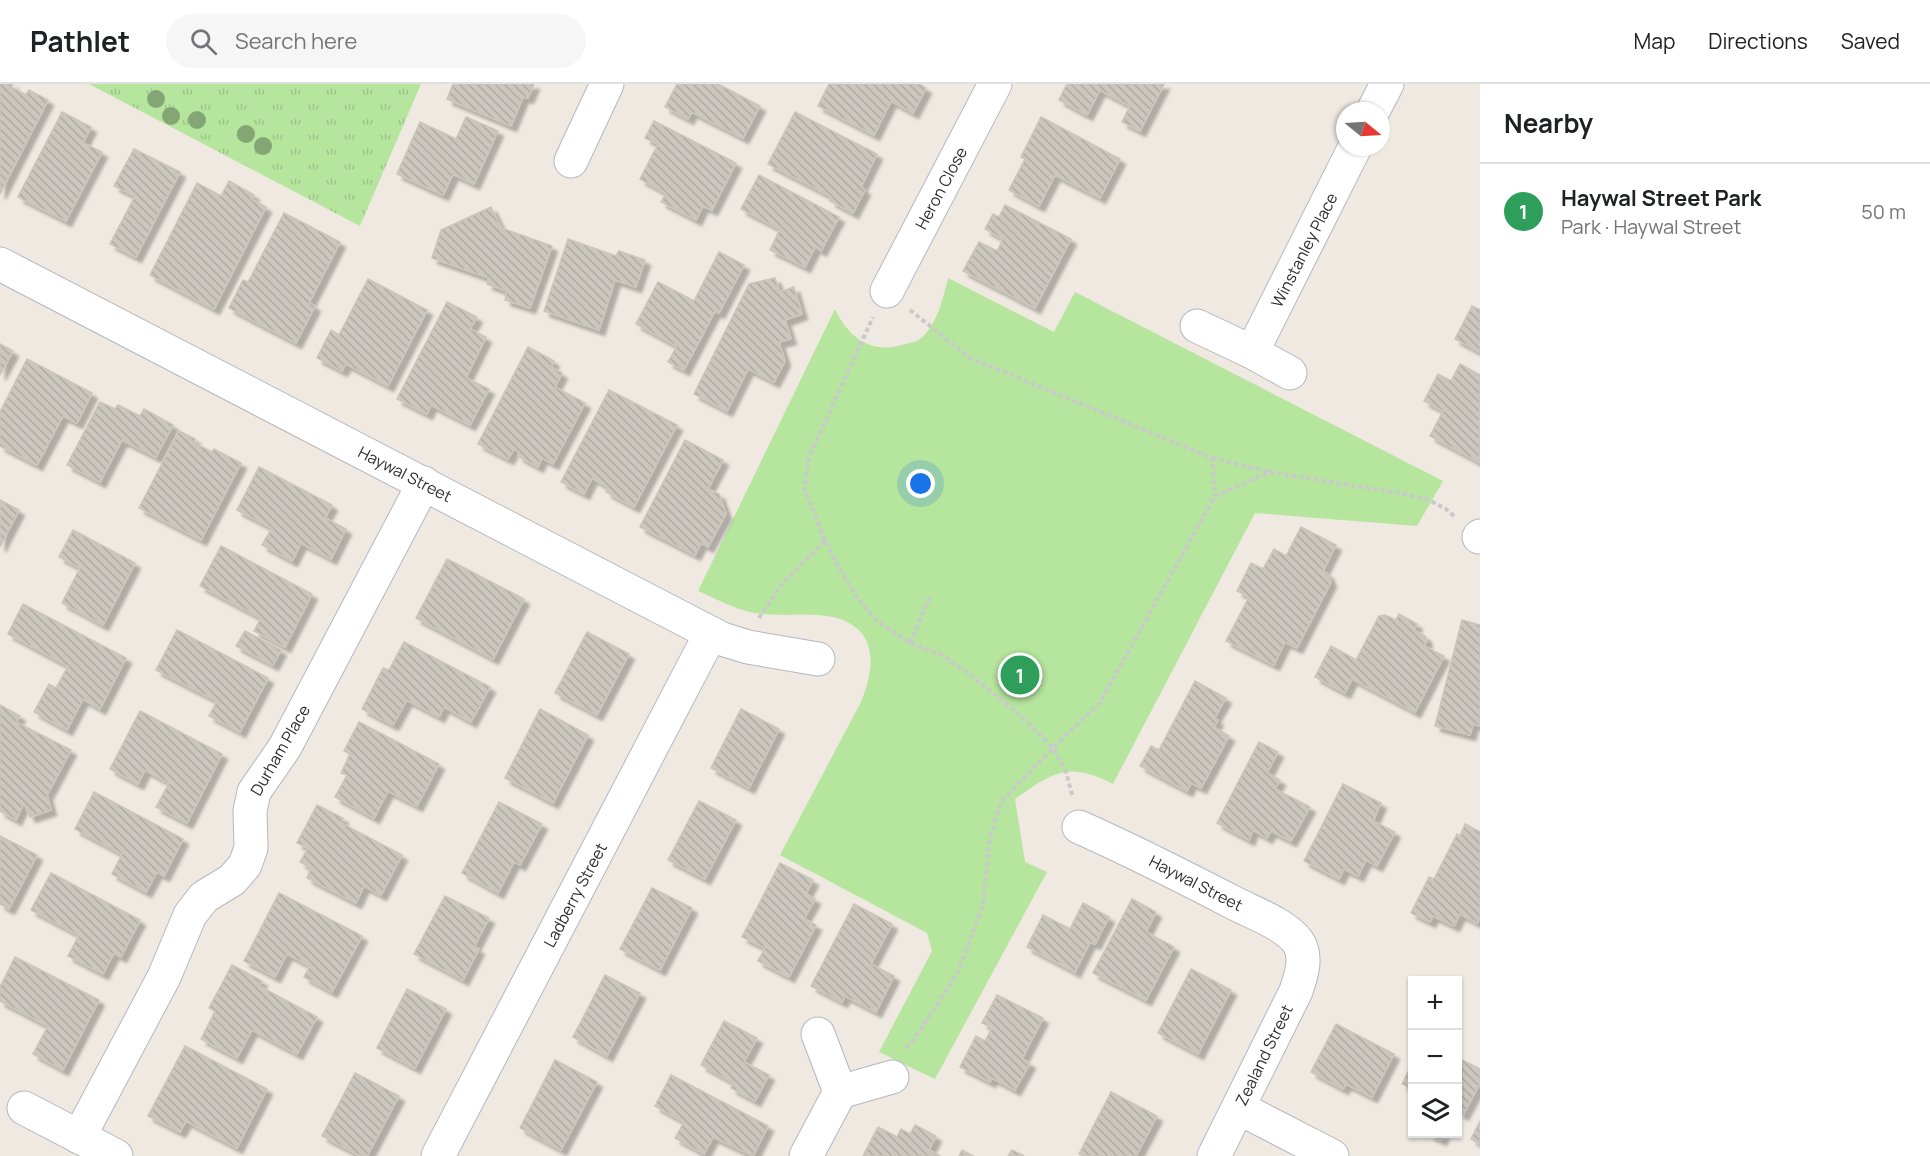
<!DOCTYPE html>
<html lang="en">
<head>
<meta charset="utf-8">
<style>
  body { margin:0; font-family:Manrope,sans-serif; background:#f6f6f6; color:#202124 }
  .controls { position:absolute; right:18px; bottom:18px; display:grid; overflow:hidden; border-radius:0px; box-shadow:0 2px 4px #0004 }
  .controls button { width:54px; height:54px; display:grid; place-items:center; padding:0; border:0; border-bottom:2px solid #e0e0e0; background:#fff; color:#202124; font:30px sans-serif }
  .compass { position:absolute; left:1336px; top:18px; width:54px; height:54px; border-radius:50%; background:#fff; box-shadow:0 2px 4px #0004; rotate:108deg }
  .you { position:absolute; left:921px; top:400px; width:21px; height:21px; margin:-15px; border:4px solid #fff; border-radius:50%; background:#1a73e8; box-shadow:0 0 0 9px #1a73e833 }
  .badge { display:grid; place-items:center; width:39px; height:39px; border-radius:50%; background:#1a73e8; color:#fff; font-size:20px; font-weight:700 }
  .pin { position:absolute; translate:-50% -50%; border:3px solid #fff; box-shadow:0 2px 6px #0006 }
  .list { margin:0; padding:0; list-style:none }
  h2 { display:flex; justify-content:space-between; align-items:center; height:78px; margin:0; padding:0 24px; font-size:26px }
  h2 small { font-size:20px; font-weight:400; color:#757577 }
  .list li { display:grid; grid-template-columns:39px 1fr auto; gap:18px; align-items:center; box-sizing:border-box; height:96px; padding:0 24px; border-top:2px solid #e0e0e0 }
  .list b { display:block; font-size:22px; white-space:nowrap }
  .list p { margin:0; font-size:20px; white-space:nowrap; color:#757577 }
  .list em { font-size:20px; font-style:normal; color:#757577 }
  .icon { flex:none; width:33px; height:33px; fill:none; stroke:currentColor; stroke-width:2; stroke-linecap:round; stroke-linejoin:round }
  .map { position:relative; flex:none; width:1480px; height:1072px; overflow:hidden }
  header { display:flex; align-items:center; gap:36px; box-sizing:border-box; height:84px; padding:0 30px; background:#fff; border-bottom:2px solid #e0e0e0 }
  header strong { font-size:28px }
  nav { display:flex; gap:33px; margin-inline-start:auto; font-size:21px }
  .search { width:420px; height:54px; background:#f6f6f6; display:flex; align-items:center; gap:15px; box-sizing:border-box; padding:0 21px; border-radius:33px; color:#757577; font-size:22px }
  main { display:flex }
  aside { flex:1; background:#fff }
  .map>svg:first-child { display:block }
  .grass { fill:url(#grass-tufts) }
  .park { fill:#b6e59e }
  .building { fill:url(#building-back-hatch); stroke:#cbc5ba; stroke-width:1.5; filter:url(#shadow) }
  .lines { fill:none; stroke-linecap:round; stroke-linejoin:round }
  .minor-casing { stroke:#b4b7c1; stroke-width:35 }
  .path { stroke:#c9c9c9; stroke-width:4; stroke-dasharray:4.5 3; stroke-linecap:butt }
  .minor { stroke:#fff; stroke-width:33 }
  .tree { fill:#84a574 }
  .labels { text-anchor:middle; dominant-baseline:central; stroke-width:4.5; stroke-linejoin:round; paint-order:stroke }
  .street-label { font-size:16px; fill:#2e2e2e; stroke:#fff }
</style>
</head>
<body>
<header>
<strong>Pathlet</strong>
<div class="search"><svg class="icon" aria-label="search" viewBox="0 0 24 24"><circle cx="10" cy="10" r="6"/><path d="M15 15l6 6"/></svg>Search here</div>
<nav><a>Map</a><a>Directions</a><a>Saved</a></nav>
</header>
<main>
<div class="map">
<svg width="1480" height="1072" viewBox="0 0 1480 1072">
  <defs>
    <pattern id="grass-tufts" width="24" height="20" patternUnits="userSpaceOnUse" patternTransform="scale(1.5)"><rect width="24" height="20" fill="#b6e59e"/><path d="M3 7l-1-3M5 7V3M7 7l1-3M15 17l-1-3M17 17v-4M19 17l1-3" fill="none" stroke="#9dc588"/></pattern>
    <pattern id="building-back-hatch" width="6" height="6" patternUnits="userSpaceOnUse" patternTransform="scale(1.5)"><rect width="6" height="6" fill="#cbc7bf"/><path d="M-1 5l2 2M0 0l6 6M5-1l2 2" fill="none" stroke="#afaba4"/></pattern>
    <filter id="shadow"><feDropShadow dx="5.5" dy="5.5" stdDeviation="1.5" flood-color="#0004"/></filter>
  </defs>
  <rect width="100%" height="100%" fill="#efe9e1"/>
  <!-- grass -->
  <polygon class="grass" points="89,0 421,0 360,142"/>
  <!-- park -->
  <path class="park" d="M 948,194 L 1054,248 L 1075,208 L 1443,397 L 1417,442 L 1255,429 L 1113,700 C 1069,677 1053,688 1015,715 L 1025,778 L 1047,788 L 935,995 L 879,968 L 932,867 L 927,849 L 780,771 L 861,618 C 879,574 875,536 819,531 C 796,529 772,533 750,528 C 732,524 715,514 698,507 L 835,225 C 849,255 872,271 906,260 C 909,259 915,258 919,256 C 937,242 943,215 948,194 Z"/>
  <!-- building -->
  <g class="building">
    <polygon points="0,0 13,0 11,3 26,11 29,6 48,16 0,110"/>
    <polygon points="453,0 534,0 528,14 523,13 511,42 447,15"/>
    <polygon points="677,0 718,0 760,22 743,54 692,28 688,35 665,23"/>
    <polygon points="829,0 919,0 926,4 913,29 891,17 874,51 818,22"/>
    <polygon points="1067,0 1164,0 1140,47 1122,38 1130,22 1100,6 1087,31 1059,16"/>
    <polygon points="62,28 91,43 83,59 102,68 66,137 18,113"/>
    <polygon points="795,28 877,70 861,103 865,106 853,129 830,117 832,113 768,80"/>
    <polygon points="466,33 498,47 474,100 453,90 443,111 397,90 420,38 456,55"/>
    <polygon points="1041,33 1120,75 1100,114 1055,91 1039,122 1009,106 1025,75 1021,73"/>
    <polygon points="654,37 736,79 712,126 703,122 696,136 661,118 666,109 640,95 658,60 645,54"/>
    <polygon points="134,65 180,88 136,173 110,160 135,112 114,102"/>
    <polygon points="759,91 839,133 821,167 815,163 805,183 770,166 780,145 741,125"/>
    <polygon points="229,97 254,111 251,115 266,123 214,225 150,191 197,99 221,112"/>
    <polygon points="1005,121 1071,155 1035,224 963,187 979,158 997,167 1003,155 985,145 993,130 999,133"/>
    <polygon points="491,123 501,144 552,162 530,224 505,216 507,207 487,200 489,194 432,174 441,146"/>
    <polygon points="284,129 340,158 309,219 315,222 296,259 229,224 243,196 248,198"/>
    <polygon points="568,155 616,172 619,167 645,176 636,203 615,196 599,246 544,227"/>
    <polygon points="719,168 744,181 719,229 715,227 684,286 668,278 677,262 636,240 658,198 694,217"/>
    <polygon points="775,194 780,208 794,203 802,230 785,236 791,255 779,258 785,277 774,298 748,285 727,327 694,310 749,200"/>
    <polygon points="368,195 427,226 388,302 346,280 342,287 317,274 331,246 339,251"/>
    <polygon points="447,218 477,233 470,245 486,253 466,294 489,305 470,341 431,321 427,330 397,315"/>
    <polygon points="1472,222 1480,226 1480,268 1455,255"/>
    <polygon points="0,260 13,267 0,291"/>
    <polygon points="528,263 554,277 551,283 562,289 555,303 585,319 553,380 542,374 538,383 518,372 519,368 514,365 508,375 478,360"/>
    <polygon points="27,275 92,309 77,339 63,332 37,381 0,362 0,328"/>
    <polygon points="1460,280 1480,291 1479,378 1430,352 1443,327 1424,317 1438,290 1451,297"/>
    <polygon points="609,306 677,341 634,423 606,408 608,403 592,394 584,410 561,398"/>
    <polygon points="100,318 115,325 118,321 140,332 144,325 173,341 156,373 122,356 100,398 67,381"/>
    <polygon points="179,347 195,355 194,359 212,368 214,365 241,379 201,456 139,424"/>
    <polygon points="685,356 723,376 708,405 719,410 726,430 708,463 701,459 695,471 640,443"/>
    <polygon points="259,383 332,421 325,434 346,445 331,475 301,459 292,477 262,461 272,444 237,426"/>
    <polygon points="0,416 19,426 0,463"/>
    <polygon points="1301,443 1336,461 1323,487 1328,490 1331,498 1297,564 1285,558 1274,581 1226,557 1249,513 1237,507 1251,479 1263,485 1274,465 1286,472"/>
    <polygon points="73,446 135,479 103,541 62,519 80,484 59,473"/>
    <polygon points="221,462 312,510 285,563 254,547 261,534 200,502"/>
    <polygon points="447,475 524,515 493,575 416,534"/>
    <polygon points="23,520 126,574 100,625 83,615 67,646 34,628 49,600 56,604 68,582 8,550"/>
    <polygon points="1399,530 1417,540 1414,546 1425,552 1427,557 1424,562 1444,572 1415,628 1352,595 1345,609 1315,593 1331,562 1356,576 1379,532 1385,531 1396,536"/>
    <polygon points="1462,536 1480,541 1480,642 1473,640 1470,651 1435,642"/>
    <polygon points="177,546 268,594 240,648 209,632 217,617 156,586"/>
    <polygon points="245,547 281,566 273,581 236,562"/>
    <polygon points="587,548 629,570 597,631 555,609"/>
    <polygon points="404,558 490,603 471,638 444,623 439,633 407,616 393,641 362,625 383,584 389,586"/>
    <polygon points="1195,597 1226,614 1214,635 1218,636 1214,643 1229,652 1201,704 1191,699 1187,707 1140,682 1151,662 1159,666"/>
    <polygon points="0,621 20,632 16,638 71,666 47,711 51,726 30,733 24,719 16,736 0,727"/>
    <polygon points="540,625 588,651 553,719 505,694"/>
    <polygon points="741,625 779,645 749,704 711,684"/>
    <polygon points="140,627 222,670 187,739 156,723 169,699 145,686 138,700 110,685"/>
    <polygon points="359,638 439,680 417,722 388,707 374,734 335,713 347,691 341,689 350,670 344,667"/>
    <polygon points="1259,658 1278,668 1267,689 1280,696 1275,705 1310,723 1291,757 1271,747 1267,754 1253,746 1249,756 1217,739"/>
    <polygon points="1343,700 1381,719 1373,737 1395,748 1377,782 1366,776 1358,792 1344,785 1339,795 1304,777"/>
    <polygon points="94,708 183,755 164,792 157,788 146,808 112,790 122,770 75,745"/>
    <polygon points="699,717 736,736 705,795 668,776"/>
    <polygon points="499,718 542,740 520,781 514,778 498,809 462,789"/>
    <polygon points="317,721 343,734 341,739 402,771 381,811 364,802 356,819 307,794 311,784 300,778 308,764 297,759"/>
    <polygon points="1465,740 1480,748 1480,833 1477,839 1460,830 1454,842 1433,832 1430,838 1411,829 1429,793 1434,795 1457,750 1460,752"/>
    <polygon points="0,752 37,771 9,825 0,820"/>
    <polygon points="780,779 813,796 806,810 815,815 804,835 816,841 789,893 758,877 765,864 742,853"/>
    <polygon points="51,789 140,836 121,873 114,869 103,890 68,872 79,851 31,826"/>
    <polygon points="652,804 692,824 660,886 620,865"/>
    <polygon points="279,809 362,852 332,908 304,893 310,882 287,870 275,893 244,877"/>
    <polygon points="445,812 489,834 474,863 479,865 463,896 414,870"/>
    <polygon points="1132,815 1156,828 1146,848 1174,863 1146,916 1093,889"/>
    <polygon points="1083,819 1109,833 1095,860 1090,858 1075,888 1027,863 1043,831 1070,845"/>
    <polygon points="854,820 892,840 871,880 894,892 876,928 845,912 842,918 811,902"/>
    <polygon points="15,873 99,916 63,986 33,970 48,942 0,917 0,903"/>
    <polygon points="232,881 262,897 259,902 317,933 297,970 252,946 237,974 201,955 215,927 209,924"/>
    <polygon points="1191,885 1231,906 1198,970 1158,949"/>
    <polygon points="605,891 640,909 607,972 573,953"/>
    <polygon points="407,905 446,925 415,984 377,964"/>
    <polygon points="997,911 1043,934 1022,975 1030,979 1015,1006 992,994 990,998 960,983 976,952 985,957 992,944 982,939"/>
    <polygon points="724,937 757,954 744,978 769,991 755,1017 731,1004 734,999 701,981"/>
    <polygon points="1336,940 1394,970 1372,1013 1346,1000 1343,1005 1311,988"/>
    <polygon points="185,962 267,1005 237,1064 186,1037 180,1048 148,1032"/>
    <polygon points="1458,974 1480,985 1480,999 1463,1031 1458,1028"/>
    <polygon points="555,976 597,998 561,1066 520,1044"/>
    <polygon points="1412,980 1412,1005 1402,1000"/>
    <polygon points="355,989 399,1012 367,1072 361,1072 322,1052"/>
    <polygon points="671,991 768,1042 753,1072 713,1053 704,1070 675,1054 684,1038 655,1022"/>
    <polygon points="1111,1008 1157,1032 1136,1072 1083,1072 1079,1070"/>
    <polygon points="1480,1037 1480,1060 1471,1055"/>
    <polygon points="915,1041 936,1052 929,1066 940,1072 863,1072 878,1043 897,1053 901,1045 910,1050"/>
    <polygon points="1428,1050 1444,1050 1441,1056"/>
    <polygon points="962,1066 973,1072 959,1072"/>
    <polygon points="1012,1066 1024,1072 1008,1072"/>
  </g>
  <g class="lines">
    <!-- minor casing -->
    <g class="minor-casing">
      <g id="minor">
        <polyline points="1373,27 1387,0"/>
        <polyline points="571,77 607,0"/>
        <polyline points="0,180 722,555 748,563 818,575"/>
        <polyline points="887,207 995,0"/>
        <polyline points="1197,242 1252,268 1290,289"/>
        <polyline points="1252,268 1355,63"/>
        <polyline points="1479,453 1480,452"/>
        <path d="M 1079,743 C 1133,767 1184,793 1236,820 C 1254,829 1286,841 1298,858 C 1308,873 1301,892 1296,907 L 1214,1072"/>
        <polyline points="818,950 840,1008 892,993"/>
        <polyline points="24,1024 116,1072"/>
        <polyline points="1239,1024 1332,1072"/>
        <polyline points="79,1053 164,893 190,831 204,813 232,796 245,781 251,764 250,727 254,708 285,663 424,399"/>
        <polyline points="438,1072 711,549"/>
        <polyline points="806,1072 840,1008"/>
      </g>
    </g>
    <!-- path -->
    <g class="path">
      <polyline points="910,226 970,274 1212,374 1215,412"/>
      <polyline points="1212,374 1270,388"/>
      <polyline points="825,456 804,404 809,373 873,233"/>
      <polyline points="759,534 781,501 825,456 837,481 856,512 877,537 910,559 942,571 970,591 1012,624 1053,664 1066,688 1073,714"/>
      <polyline points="910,559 930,512"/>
      <polyline points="906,964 917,951 958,888 983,821 990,753 1001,718 1053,664 1099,620 1215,412 1270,388 1399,409 1427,415 1446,425 1455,433"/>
    </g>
    <!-- minor -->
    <use href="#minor" class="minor"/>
  </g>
  <!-- trees -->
  <g class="tree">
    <circle cx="156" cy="15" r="9"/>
    <circle cx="171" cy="32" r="9"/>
    <circle cx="197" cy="36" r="9"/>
    <circle cx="246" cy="50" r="9"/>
    <circle cx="263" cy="62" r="9"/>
  </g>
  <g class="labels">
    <!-- street labels -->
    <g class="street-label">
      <text transform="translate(941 104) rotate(-62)">Heron Close</text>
      <text transform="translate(1304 166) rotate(-63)">Winstanley Place</text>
      <text transform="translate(405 390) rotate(27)">Haywal Street</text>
      <text transform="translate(280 666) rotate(-60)">Durham Place</text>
      <text transform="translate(1196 799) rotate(27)">Haywal Street</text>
      <text transform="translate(575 811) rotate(-62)">Ladberry Street</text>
      <text transform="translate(1264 971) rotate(-64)">Zealand Street</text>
    </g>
  </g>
</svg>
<div class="controls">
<button>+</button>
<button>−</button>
<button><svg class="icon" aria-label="layers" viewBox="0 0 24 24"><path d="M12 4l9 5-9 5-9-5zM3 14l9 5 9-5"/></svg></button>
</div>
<svg class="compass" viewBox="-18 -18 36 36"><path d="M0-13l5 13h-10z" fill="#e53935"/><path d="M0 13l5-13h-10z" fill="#757577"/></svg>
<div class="you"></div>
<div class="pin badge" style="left:1020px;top:591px;background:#2e9e5b">1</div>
</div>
<aside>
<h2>Nearby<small></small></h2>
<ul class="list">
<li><span class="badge" style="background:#2e9e5b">1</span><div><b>Haywal Street Park</b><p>Park · Haywal Street</p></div><em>50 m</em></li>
</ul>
</aside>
</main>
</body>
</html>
